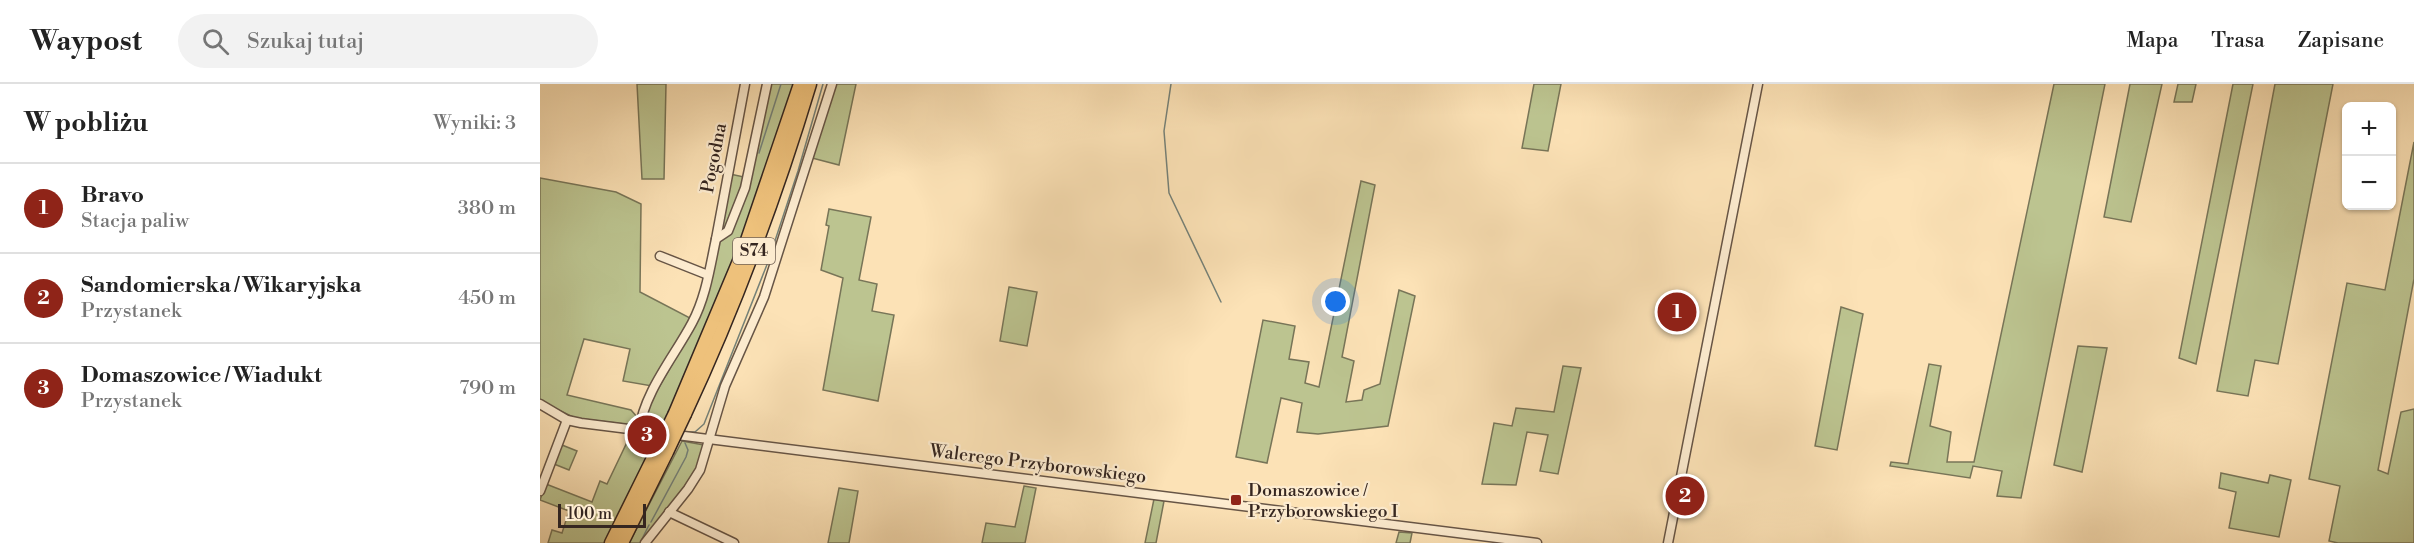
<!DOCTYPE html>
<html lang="pl">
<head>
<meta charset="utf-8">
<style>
  body { margin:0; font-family:"Libre Bodoni",serif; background:#f2f2f2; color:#222 }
  .controls { position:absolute; right:18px; top:18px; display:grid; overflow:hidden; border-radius:9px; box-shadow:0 2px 4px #0004 }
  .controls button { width:54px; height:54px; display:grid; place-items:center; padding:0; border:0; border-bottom:2px solid #e0e0e0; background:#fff; color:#222; font:30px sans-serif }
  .scale { position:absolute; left:18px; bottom:15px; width:88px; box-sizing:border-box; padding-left:6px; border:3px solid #352620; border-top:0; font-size:16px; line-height:21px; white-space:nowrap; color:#352620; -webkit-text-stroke:4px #fdecd0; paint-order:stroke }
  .you { position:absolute; left:796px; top:218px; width:21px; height:21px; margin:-15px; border:4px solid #fff; border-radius:50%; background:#1a73e8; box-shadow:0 0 0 9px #1a73e833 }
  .badge { display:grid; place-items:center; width:39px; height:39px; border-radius:50%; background:#8f2418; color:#fff; font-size:20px; font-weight:700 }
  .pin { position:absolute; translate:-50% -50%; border:3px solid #fff; box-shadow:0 2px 6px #0006 }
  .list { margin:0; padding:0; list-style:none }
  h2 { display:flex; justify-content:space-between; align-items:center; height:78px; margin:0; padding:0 24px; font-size:26px }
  h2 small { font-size:20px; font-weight:400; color:#767676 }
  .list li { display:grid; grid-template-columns:39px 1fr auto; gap:18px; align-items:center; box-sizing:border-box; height:90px; padding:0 24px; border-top:2px solid #e0e0e0 }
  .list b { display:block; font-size:22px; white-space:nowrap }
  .list p { margin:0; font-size:20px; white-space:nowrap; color:#767676 }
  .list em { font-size:20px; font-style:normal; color:#767676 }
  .icon { flex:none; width:33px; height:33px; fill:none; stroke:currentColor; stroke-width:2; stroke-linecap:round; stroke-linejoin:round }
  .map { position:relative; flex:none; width:1874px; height:459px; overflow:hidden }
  header { display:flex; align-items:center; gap:36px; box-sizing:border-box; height:84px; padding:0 30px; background:#fff; border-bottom:2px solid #e0e0e0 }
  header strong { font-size:28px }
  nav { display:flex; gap:33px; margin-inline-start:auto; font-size:21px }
  .search { width:420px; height:54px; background:#f2f2f2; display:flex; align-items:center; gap:15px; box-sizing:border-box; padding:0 21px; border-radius:33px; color:#767676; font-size:22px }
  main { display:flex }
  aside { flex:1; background:#fff }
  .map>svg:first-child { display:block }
  .green { fill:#bcc490; stroke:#787558; stroke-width:1.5 }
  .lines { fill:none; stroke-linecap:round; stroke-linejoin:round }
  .stream { stroke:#758178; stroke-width:1.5 }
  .minor-casing { stroke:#675546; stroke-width:11 }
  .highway-casing { stroke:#352620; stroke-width:15 }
  .minor { stroke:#fdecd0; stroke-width:8 }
  .highway { stroke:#eec17b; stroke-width:12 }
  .highway-bridge-casing { stroke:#352620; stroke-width:15; stroke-linecap:butt }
  .highway-bridge { stroke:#eec17b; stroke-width:12 }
  .poi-dot { fill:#8f2418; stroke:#fdecd0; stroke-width:2 }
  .labels { text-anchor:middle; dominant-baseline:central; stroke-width:4.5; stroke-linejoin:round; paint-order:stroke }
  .shield { fill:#fdecd0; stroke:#716155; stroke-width:1.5 }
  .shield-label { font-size:16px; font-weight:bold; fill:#352620 }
  .street-label { font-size:18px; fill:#352620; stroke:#fdecd0 }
  .poi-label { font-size:18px; fill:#352620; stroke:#fdecd0; text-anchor:start }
</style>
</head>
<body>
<header>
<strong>Waypost</strong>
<div class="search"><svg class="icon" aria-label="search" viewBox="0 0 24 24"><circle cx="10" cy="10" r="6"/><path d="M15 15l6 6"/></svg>Szukaj tutaj</div>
<nav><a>Mapa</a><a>Trasa</a><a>Zapisane</a></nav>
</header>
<main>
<aside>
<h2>W pobliżu<small>Wyniki: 3</small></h2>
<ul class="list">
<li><span class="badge">1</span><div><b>Bravo</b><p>Stacja paliw</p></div><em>380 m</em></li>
<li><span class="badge">2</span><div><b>Sandomierska / Wikaryjska</b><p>Przystanek</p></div><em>450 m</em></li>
<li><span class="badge">3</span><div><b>Domaszowice / Wiadukt</b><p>Przystanek</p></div><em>790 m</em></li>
</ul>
</aside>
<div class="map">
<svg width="1874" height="459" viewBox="0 0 1874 459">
  <rect width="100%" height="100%" fill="#fce2b6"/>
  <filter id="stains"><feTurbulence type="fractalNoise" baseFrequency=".00333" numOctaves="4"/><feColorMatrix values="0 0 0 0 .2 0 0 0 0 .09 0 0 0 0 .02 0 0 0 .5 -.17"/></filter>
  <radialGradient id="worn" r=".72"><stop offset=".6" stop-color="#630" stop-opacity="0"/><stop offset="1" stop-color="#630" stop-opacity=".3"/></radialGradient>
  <!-- green -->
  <g class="green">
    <polygon points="97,0 126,0 124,95 102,95"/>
    <polygon points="223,0 254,0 183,208 122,346 107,344 105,335 109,321 146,256 180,156 203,119"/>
    <polygon points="295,0 316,0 299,81 272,74"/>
    <polygon points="994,0 1021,0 1008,67 982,64"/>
    <polygon points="1514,0 1565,0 1481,414 1457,412 1462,387 1433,382 1430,394 1350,382 1351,378 1368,380 1389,280 1401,282 1390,342 1411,348 1407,378 1434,378"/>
    <polygon points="1590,0 1622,0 1591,138 1564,133"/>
    <polygon points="1638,0 1656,0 1652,18 1634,18"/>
    <polygon points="1693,0 1713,0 1656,280 1639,274"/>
    <polygon points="1735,0 1793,0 1738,280 1715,276 1708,312 1677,307"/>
    <polygon points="1874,58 1874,195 1838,386 1848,390 1861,328 1874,325 1874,459 1798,459 1789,457 1800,402 1769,395 1807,199 1845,206"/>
    <polygon points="190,90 204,93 187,143 180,147"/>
    <polygon points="0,94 76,108 101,120 100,208 150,234 112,302 83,297 90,265 44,255 27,311 91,326 98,334 93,341 35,334 0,317"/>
    <polygon points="821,97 835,101 802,273 814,277 806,318 822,316 824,306 840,300 859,206 875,212 848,342 778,350 757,348 762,319 741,314 727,379 696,373 723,236 755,242 749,275 769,278 765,299 779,303"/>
    <polygon points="289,125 331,133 319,196 337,200 332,227 354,231 338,317 283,306 303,194 281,186 289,142 286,141"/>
    <polygon points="469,203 497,208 487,262 460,257"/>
    <polygon points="1301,223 1323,230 1297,366 1275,362"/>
    <polygon points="1538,262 1567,264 1542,388 1514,381"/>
    <polygon points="1023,282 1041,284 1018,390 1000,387 1008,351 987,348 976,401 942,400 954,339 972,342 976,324 1014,328"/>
    <polygon points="90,352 118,354 65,459 8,459 12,446 22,449 29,427 0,416 6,400 52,418 60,397 67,400"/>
    <polygon points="142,357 164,361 157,386 103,459 89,459"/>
    <polygon points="22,361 37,367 29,386 14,380"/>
    <polygon points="1681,389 1728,399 1730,391 1751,396 1739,453 1689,444 1696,408 1679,404"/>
    <polygon points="484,402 496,404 485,459 442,459 446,439 475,443"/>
    <polygon points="299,404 318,407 309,459 288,459"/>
    <polygon points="614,415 624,417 616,459 605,459"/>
    <polygon points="859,448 872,449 870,459 856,459"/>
  </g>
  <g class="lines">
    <!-- stream -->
    <g class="stream">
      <polyline points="631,0 624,47 629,109 681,218"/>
      <polyline points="219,69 241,0"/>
      <polyline points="145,348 155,348 164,340 228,178 258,87 283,0"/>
      <polyline points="111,438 146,373 148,366 145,359"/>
      <polyline points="100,459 109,441"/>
    </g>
    <!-- minor casing -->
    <g class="minor-casing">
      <g id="minor">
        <polyline points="176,155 205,0"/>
        <polyline points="120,172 168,191"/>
        <polyline points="0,320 27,336 41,339 997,459"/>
        <path d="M 99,347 C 104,308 134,273 152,239 C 166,213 170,183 176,155 L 188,147 L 205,104 L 227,0"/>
        <polyline points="0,407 27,336"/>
        <polyline points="129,428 194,459"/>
        <polyline points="105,459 148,405 160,386 185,302 224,213 292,0"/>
        <polyline points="1128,459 1218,0"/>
      </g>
    </g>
    <!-- highway casing -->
    <g class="highway-casing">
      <g id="highway">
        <polyline points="135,329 204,165 260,0"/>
        <path d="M 145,330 C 195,223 236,113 270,0"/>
        <polyline points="71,459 117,366"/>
        <polyline points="82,459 127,368"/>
      </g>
    </g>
    <!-- minor -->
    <use href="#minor" class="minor"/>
    <!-- highway -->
    <use href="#highway" class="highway"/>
    <!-- highway-bridge casing -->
    <g class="highway-bridge-casing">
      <g id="highway-bridge">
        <polyline points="117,366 135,329"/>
        <polyline points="127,368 145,330"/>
      </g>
    </g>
    <!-- highway-bridge -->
    <use href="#highway-bridge" class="highway-bridge"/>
  </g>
  <!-- markers -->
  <rect class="poi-dot" x="690" y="410" width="12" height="12" rx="3"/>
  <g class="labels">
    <!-- shield labels -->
    <rect class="shield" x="193" y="154" width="42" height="26" rx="4.5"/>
    <g class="shield-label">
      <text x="214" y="167">S74</text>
    </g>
    <!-- street labels -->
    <g class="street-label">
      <text transform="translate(174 74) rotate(-79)">Pogodna</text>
      <text transform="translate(498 380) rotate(7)">Walerego Przyborowskiego</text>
    </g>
    <!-- poi labels -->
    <g class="poi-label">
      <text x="708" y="406">Domaszowice /<tspan x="708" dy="21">Przyborowskiego I</tspan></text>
    </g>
  </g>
  <rect width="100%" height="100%" filter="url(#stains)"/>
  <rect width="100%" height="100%" fill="url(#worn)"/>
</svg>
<div class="controls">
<button>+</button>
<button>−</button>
</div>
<div class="scale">100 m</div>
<div class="you"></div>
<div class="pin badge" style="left:1137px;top:228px">1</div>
<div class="pin badge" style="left:1145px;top:412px">2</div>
<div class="pin badge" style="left:107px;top:351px">3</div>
</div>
</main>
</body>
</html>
